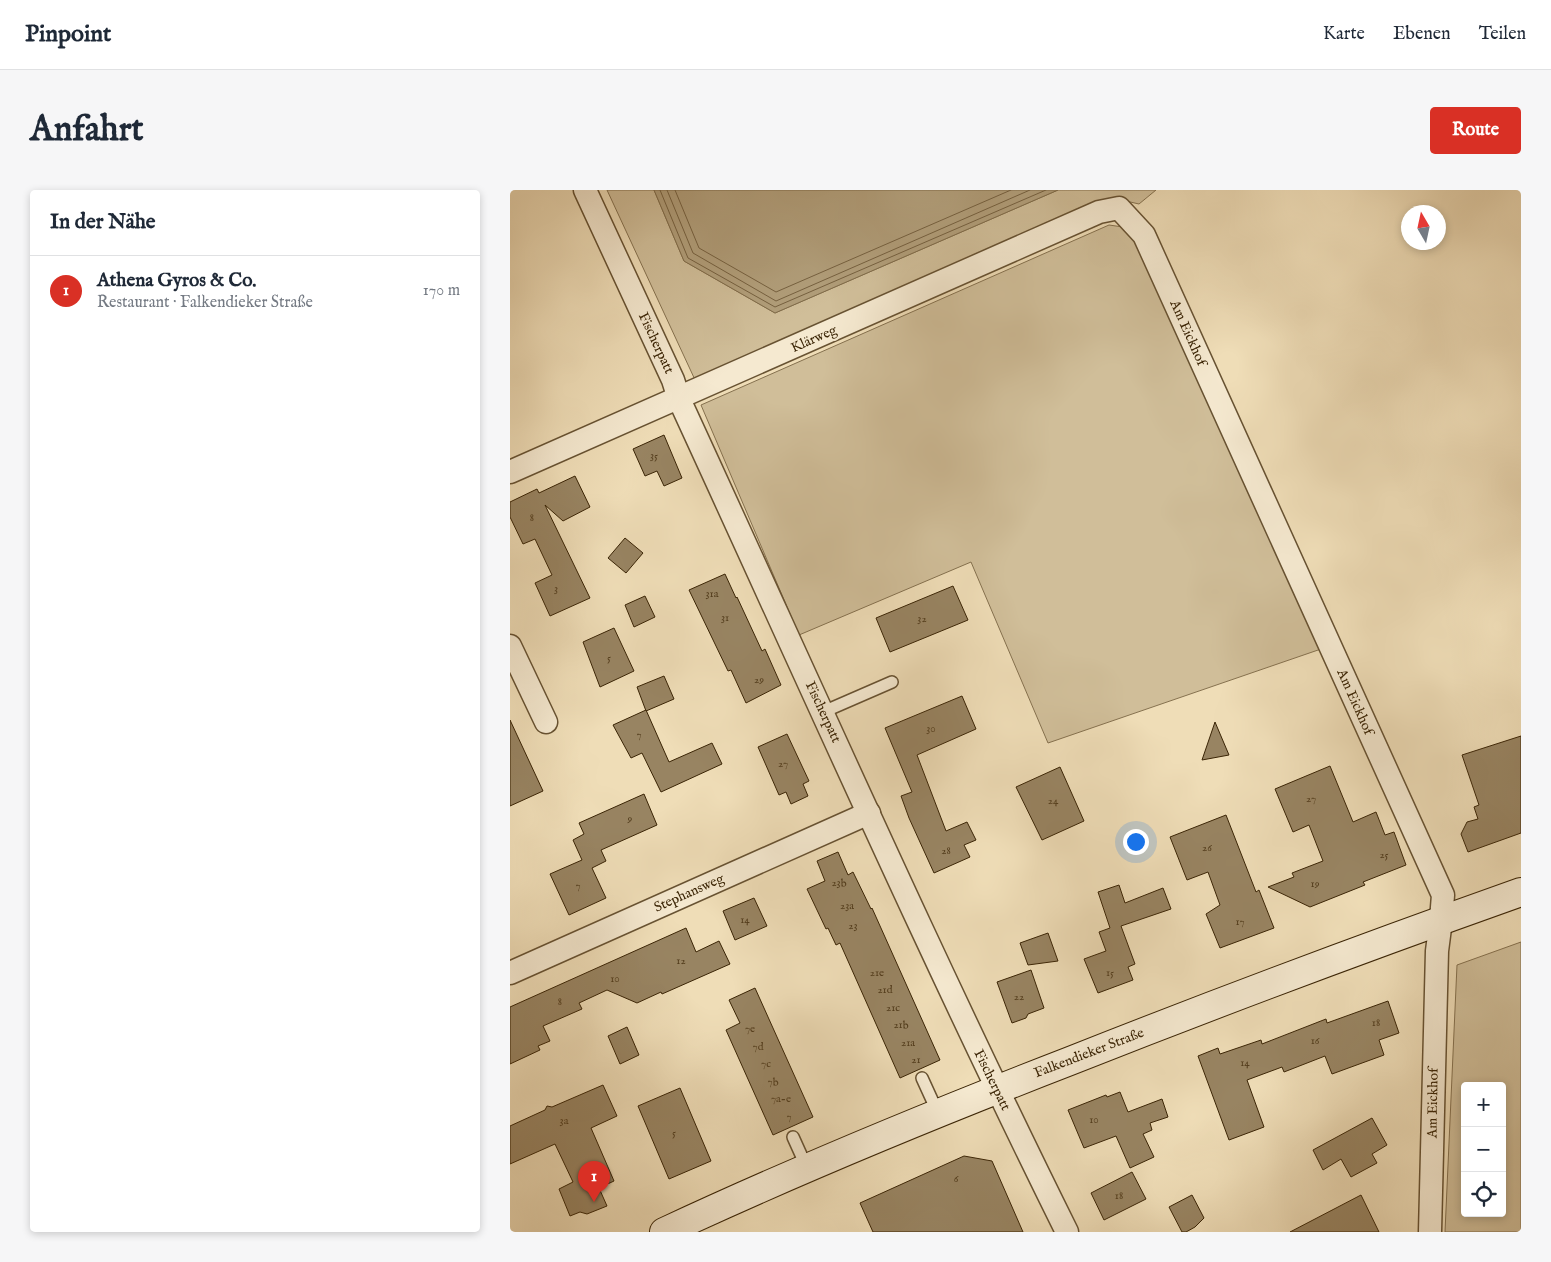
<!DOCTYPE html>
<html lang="de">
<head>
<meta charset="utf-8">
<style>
  body { margin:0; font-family:"IM FELL English",serif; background:#f6f6f7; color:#1f2937 }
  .controls { position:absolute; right:15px; bottom:15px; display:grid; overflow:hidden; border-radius:5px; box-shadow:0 2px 8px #0003 }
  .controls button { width:45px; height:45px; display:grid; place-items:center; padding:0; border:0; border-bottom:1px solid #e0e1e3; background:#fff; color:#1f2937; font:25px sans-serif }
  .compass { position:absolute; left:891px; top:15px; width:45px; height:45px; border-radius:50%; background:#fff; box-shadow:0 2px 8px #0003; rotate:351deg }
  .you { position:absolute; left:625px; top:651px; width:18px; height:18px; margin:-12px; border:4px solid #fff; border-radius:50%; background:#1a73e8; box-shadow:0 0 0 8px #1a73e833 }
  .badge { display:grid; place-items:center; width:32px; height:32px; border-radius:50%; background:#d93025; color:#fff; font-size:16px; font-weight:700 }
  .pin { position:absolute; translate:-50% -41px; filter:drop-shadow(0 1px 2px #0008) }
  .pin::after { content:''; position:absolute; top:26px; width:18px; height:15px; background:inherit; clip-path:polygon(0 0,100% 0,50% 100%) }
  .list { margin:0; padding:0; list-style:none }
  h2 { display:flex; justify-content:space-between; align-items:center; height:65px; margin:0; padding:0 20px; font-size:21px }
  h2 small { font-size:16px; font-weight:400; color:#747a83 }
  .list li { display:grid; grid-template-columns:32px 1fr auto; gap:15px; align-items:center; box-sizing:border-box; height:70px; padding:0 20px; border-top:1px solid #e0e1e3 }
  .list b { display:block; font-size:19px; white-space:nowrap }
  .list p { margin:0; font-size:16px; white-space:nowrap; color:#747a83 }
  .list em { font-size:16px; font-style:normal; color:#747a83 }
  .icon { flex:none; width:28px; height:28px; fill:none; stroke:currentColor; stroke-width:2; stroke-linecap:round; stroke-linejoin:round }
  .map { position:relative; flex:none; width:1011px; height:1042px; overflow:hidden; border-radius:5px }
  header { display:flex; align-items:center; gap:30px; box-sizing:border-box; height:70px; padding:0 25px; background:#fff; border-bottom:1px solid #e0e1e3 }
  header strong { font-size:24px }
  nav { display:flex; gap:28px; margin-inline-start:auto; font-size:18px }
  .intro { display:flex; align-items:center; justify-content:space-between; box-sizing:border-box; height:120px; padding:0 30px }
  h1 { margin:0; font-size:35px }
  .button { padding:12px 22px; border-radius:5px; background:#d93025; color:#fff; font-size:18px; font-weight:700 }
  main { display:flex; gap:30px; padding:0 30px }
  aside { flex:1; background:#fff; border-radius:5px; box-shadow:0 2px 8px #0003 }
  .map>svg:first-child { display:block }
  .green { fill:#d0be99; stroke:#85714f; fill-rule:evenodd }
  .water { fill:#b19e7a; stroke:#816d4b }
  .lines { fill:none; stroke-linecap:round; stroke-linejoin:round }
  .shore { stroke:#766140; stroke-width:1 }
  .building { fill:#988462; stroke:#3a2405 }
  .lane-casing { stroke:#675232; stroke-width:14 }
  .street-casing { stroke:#675232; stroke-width:25 }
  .secondary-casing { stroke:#3a2405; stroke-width:30 }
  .lane { stroke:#f5e9d0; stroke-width:11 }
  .street { stroke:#f5e9d0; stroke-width:22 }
  .secondary { stroke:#f5e9d0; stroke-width:28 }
  .labels { text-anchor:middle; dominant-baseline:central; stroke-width:4.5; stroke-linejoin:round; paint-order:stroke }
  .number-label { font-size:11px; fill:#523c1c }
  .street-label { font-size:14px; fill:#3a2405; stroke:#f5e9d0 }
</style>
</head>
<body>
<header>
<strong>Pinpoint</strong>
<nav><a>Karte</a><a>Ebenen</a><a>Teilen</a></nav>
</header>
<div class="intro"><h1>Anfahrt</h1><a class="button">Route</a></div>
<main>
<aside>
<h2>In der Nähe<small></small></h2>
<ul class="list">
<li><span class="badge">1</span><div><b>Athena Gyros &amp; Co.</b><p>Restaurant · Falkendieker Straße</p></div><em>170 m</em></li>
</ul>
</aside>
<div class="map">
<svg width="1011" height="1042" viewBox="0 0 1011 1042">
  <rect width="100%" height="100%" fill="#efddb7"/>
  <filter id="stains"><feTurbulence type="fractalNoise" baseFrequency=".004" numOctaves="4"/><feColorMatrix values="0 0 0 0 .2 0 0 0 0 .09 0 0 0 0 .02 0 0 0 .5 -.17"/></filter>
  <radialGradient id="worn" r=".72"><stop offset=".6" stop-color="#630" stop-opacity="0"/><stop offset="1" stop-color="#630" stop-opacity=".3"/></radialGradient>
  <!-- green -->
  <g class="green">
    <polygon points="97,0 144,0 174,71 265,123 548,0 646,0 629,14 603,8 186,192"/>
    <polygon points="599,35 613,37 624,50 811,459 538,553 461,372 289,445 191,215"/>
    <path d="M 1011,752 L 1011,1042 L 935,1042 L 947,775 ZM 955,896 L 992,896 L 992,1023 L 955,1023 Z"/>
  </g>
  <!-- water -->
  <polygon class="water" points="144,0 548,0 265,123 174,71"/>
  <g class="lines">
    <!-- shore -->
    <g class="shore">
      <polyline points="150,0 178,68 265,117 536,0"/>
      <polyline points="157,0 183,63 266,111 520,0"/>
      <polyline points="165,0 189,58 266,102 501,0"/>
    </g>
  </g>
  <!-- building -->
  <g class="building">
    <polygon points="154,245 172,288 154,296 147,281 135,286 123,259"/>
    <polygon points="65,286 80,317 53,331 35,315 80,408 40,426 25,393 42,385 25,349 13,354 0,327 0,312 27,299 29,303"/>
    <polygon points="115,348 133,363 116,383 98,368"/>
    <polygon points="215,384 226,408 227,407 252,461 255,459 271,495 236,513 221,480 218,481 179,400"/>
    <polygon points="443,396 458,430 380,462 366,428"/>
    <polygon points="135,406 145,427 124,437 115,415"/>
    <polygon points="104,438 124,481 90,497 73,452"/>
    <polygon points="154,486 164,509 136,521 127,497"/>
    <polygon points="452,506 466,539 407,565 436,641 457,632 466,650 454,655 460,667 424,683 399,628 391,606 402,602 375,538"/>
    <polygon points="136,520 159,572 202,553 212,574 151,602 132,563 121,568 103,535"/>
    <polygon points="0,530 33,601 0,616"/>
    <polygon points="705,532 719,565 692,570"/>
    <polygon points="277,544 299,591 293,594 298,606 281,614 276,602 269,605 248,557"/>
    <polygon points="1011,546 1011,643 958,662 951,644 957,632 968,629 964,617 969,615 952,565"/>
    <polygon points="820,576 843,632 866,622 875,645 884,642 896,675 853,692 855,695 800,717 758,697 784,687 782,683 813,671 799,635 783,642 765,599"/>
    <polygon points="550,577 574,631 532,650 506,597"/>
    <polygon points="134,604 147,635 91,660 96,671 82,678 96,708 59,725 40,684 72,670 63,650 74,644 69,633"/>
    <polygon points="716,625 746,702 749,700 764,738 710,758 696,724 710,715 698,682 677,690 660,647"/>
    <polygon points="328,662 338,685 343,682 361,719 362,718 430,870 390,888 330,753 326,755 318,738 316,739 297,699 315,691 307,671"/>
    <polygon points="609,695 615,713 653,698 661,719 611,736 625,774 618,777 623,790 588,803 574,769 596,761 589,742 600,738 588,702"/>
    <polygon points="244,708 257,736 225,750 213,721"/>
    <polygon points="176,738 186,762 209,751 220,774 152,804 151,802 127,813 97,800 69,813 72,819 33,836 40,851 28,856 30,860 0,874 0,817"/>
    <polygon points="538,743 548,771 518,775 510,753"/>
    <polygon points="521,780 534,818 518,824 516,828 502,833 487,792"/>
    <polygon points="245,798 303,927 263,945 216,840 230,833 219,810"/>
    <polygon points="878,811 889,843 869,850 874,865 822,884 815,866 774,882 772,877 737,890 754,937 719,950 688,866 708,858 710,864 751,850 752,854 816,829 817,833"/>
    <polygon points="117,837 129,865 110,874 98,846"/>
    <polygon points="93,895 107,926 81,938 104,991 89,998 97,1016 77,1024 70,1022 60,1026 49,999 63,992 45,954 0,974 0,936 35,920 37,916 42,917"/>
    <polygon points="170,898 201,971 159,989 128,916"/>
    <polygon points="610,902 618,922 652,909 658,927 640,933 642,940 633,944 644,967 620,978 606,946 574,958 558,920 596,905 597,907"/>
    <polygon points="862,928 877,955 862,964 867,973 841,987 831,969 813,980 803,960"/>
    <polygon points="454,966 482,971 513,1042 363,1042 350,1013"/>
    <polygon points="622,982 636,1009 594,1030 581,1003"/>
    <polygon points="682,1005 694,1028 685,1037 676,1042 672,1042 659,1017"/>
    <polygon points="851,1005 869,1042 780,1042"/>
  </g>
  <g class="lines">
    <!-- lane casing -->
    <g class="lane-casing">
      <g id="lane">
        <polyline points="313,522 382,492"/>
        <polyline points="412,888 428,923"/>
        <polyline points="283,947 297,978"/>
      </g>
    </g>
    <!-- street casing -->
    <g class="street-casing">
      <g id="street">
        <path d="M 75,0 L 163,190 L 169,209 C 297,487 421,768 557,1042"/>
        <polyline points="0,282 589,22 609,18 634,45 933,705 931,730 927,761 920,1042"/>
        <polyline points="0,456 36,532"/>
        <polyline points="0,783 359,623"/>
      </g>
    </g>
    <!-- secondary casing -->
    <g class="secondary-casing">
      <path id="secondary" d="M 154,1042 C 287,980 423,924 560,871 C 709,812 859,756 1011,702"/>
    </g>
    <!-- lane -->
    <use href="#lane" class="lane"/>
    <!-- street -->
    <use href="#street" class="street"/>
    <!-- secondary -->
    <use href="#secondary" class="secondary"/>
  </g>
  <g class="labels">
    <!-- number labels -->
    <g class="number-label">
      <text x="144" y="266">35</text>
      <text x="22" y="328">8</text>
      <text x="46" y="399">3</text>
      <text x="202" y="404">31a</text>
      <text x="215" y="428">31</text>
      <text x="412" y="429">32</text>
      <text x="99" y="468">5</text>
      <text x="249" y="490">29</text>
      <text x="421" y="539">30</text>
      <text x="129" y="545">7</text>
      <text x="273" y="574">27</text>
      <text x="801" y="609">27</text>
      <text x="543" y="611">24</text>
      <text x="120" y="629">9</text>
      <text x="697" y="658">26</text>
      <text x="436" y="661">28</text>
      <text x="874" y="665">25</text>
      <text x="329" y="693">23b</text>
      <text x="805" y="694">19</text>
      <text x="68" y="696">7</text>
      <text x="337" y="716">23a</text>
      <text x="235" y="730">14</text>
      <text x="730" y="732">17</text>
      <text x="343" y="736">23</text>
      <text x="171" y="771">12</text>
      <text x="367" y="783">21e</text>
      <text x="600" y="783">15</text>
      <text x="105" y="789">10</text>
      <text x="375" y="800">21d</text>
      <text x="509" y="807">22</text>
      <text x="50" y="812">8</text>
      <text x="383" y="818">21c</text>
      <text x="866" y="833">18</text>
      <text x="391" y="835">21b</text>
      <text x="240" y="839">7e</text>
      <text x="805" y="851">16</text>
      <text x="398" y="853">21a</text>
      <text x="248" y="857">7d</text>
      <text x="406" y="870">21</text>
      <text x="735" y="873">14</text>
      <text x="256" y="874">7c</text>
      <text x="263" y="892">7b</text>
      <text x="271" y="909">7a-e</text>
      <text x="279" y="927">7</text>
      <text x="584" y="930">10</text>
      <text x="54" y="931">3a</text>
      <text x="164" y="943">5</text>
      <text x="446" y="989">6</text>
      <text x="609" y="1006">18</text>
    </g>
    <!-- street labels -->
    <g class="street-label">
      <text transform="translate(678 143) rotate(66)">Am Eickhof</text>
      <text transform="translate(304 149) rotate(-24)">Klärweg</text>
      <text transform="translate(146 153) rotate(65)">Fischerpatt</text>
      <text transform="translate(845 512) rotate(66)">Am Eickhof</text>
      <text transform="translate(313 522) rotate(65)">Fischerpatt</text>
      <text transform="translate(179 703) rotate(-24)">Stephansweg</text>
      <text transform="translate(579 863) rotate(-21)">Falkendieker Straße</text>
      <text transform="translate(482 890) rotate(64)">Fischerpatt</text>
      <text transform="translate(923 913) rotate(-89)">Am Eickhof</text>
    </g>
  </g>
  <rect width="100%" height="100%" filter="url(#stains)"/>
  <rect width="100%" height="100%" fill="url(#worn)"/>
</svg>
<div class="controls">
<button>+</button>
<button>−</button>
<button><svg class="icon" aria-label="locate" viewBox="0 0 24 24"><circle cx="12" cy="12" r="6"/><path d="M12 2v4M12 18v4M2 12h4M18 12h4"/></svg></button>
</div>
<svg class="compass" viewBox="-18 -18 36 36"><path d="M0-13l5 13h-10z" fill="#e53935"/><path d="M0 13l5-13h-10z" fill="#747a83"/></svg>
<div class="you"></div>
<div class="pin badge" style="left:84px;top:1012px">1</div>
</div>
</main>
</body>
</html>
